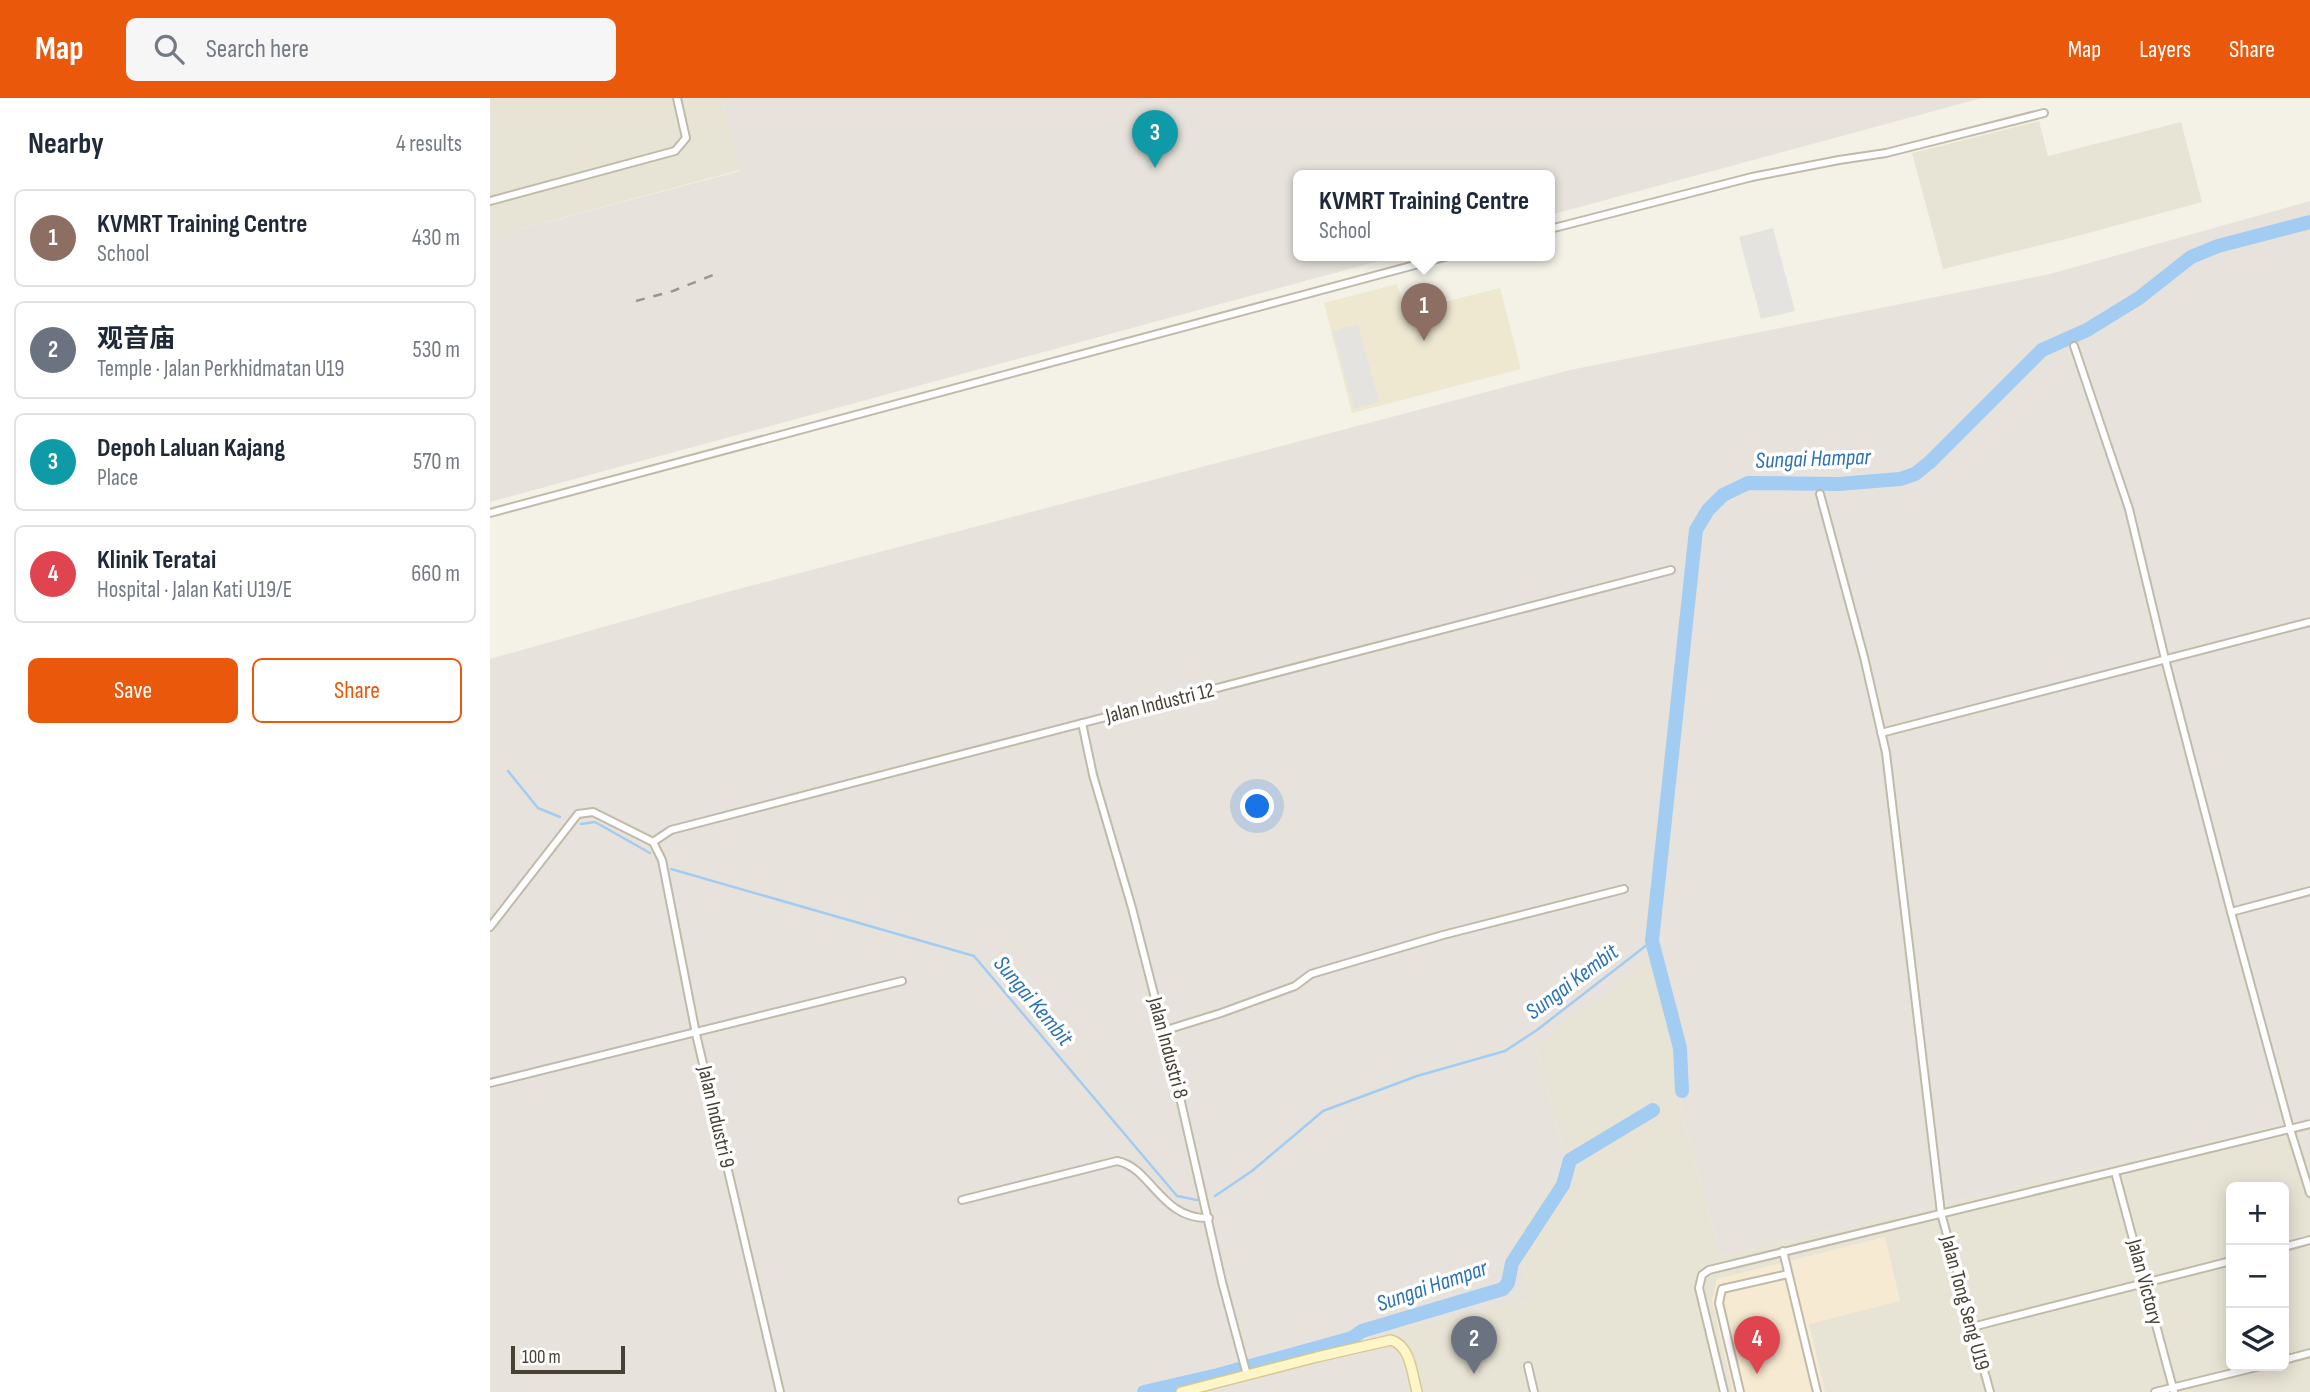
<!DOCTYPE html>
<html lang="en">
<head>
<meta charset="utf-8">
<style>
  body { margin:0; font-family:"Sofia Sans Condensed","Noto Sans SC",sans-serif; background:#f6f6f7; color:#1f2937 }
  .controls { position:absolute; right:21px; bottom:21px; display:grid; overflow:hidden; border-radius:10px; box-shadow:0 4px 18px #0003 }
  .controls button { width:63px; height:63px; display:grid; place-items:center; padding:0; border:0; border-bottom:2px solid #e0e1e3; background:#fff; color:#1f2937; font:35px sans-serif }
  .scale { position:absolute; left:21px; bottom:18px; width:114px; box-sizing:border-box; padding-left:7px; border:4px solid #484236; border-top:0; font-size:19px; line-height:24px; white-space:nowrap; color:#484236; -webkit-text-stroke:5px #fff; paint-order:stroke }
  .you { position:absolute; left:768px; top:709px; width:24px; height:24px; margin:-18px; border:5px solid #fff; border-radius:50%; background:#1a73e8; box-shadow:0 0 0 10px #1a73e833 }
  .badge { display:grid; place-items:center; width:46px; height:46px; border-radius:50%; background:#ea580c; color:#fff; font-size:23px; font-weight:700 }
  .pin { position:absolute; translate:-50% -58px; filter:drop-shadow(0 2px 4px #0008) }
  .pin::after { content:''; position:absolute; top:37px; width:24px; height:21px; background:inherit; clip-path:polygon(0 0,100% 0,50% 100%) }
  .popup { position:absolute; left:803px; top:72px; width:262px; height:91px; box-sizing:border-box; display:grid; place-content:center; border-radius:10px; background:#fff; filter:drop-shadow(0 2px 5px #0005); font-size:23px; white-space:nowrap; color:#747a83 }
  .popup b { font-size:26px; color:#1f2937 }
  .popup::after { content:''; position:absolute; left:50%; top:100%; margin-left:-14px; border:14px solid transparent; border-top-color:#fff }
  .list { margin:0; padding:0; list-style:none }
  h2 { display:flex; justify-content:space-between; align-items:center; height:91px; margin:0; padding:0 28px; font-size:30px }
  h2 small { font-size:23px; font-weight:400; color:#747a83 }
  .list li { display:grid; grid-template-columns:46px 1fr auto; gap:21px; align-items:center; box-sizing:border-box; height:98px; margin:0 14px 14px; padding:0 14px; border:2px solid #e0e1e3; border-radius:10px }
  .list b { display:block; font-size:26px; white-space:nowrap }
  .list p { margin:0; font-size:23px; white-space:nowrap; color:#747a83 }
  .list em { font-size:23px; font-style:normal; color:#747a83 }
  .actions { display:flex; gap:14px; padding:21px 28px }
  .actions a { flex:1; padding:16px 0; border:2px solid #ea580c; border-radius:10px; text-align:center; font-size:24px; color:#ea580c }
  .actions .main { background:#ea580c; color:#fff }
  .icon { flex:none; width:38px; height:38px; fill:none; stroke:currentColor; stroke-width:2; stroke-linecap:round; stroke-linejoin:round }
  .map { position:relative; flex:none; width:1820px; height:1294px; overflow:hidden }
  header { display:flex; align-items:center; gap:42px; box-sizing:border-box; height:98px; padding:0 35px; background:#ea580c; color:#fff }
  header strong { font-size:33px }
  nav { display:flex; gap:38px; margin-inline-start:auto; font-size:24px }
  .search { width:490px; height:63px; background:#f6f6f7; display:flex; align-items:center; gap:18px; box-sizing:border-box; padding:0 24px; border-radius:10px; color:#747a83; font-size:26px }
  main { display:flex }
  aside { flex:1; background:#fff }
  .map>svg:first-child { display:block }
  .residential { fill:#e8e4d5; fill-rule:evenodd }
  .commercial { fill:#f7ead2 }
  .industrial { fill:#e7e3dc }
  .education { fill:#eee8d1 }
  .parking { fill:#e5e3df }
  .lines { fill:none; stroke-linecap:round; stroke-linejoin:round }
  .stream { stroke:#a2ccf2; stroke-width:2.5 }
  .river { stroke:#a2ccf2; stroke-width:14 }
  .street-casing { stroke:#c0baaa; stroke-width:10 }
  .secondary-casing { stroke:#d6c996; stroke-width:12 }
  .street { stroke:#fff; stroke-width:6 }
  .secondary { stroke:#fff6c7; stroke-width:9 }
  .rail { stroke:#979797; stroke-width:2.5; stroke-dasharray:9 9; stroke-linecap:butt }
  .labels { text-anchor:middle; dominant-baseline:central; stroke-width:7; stroke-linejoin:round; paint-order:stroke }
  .street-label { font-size:21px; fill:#484236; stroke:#fff }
  .water-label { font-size:23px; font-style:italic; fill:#2b72b7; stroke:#fff }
</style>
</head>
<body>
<header>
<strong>Map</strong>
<div class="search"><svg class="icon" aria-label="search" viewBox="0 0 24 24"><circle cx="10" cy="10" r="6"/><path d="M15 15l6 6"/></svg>Search here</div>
<nav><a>Map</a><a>Layers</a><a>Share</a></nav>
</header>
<main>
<aside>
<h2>Nearby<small>4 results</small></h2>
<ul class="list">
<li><span class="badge" style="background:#8d6e63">1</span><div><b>KVMRT Training Centre</b><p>School</p></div><em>430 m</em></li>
<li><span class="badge" style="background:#6b7280">2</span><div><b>观音庙</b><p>Temple · Jalan Perkhidmatan U19</p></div><em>530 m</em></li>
<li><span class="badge" style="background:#0f9aa8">3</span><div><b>Depoh Laluan Kajang</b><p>Place</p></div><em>570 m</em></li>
<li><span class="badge" style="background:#e0444e">4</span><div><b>Klinik Teratai</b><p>Hospital · Jalan Kati U19/E</p></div><em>660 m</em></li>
</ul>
<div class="actions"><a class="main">Save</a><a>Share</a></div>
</aside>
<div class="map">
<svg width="1820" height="1294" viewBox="0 0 1820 1294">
  <rect width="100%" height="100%" fill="#f4f1e7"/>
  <!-- residential -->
  <g class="residential">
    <polygon points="0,0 231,0 250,72 0,139"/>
    <polygon points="1549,23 1558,58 1691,24 1712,104 1580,140 1453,171 1422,55"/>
    <path d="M 1161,863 L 1183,947 L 1193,1022 L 1231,1158 L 1807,1023 L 1820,1068 L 1820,1294 L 920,1294 L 903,1230 L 1043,1203 L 1026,1140 L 1076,1062 L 1046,947 ZM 1741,1089 L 1794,1089 L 1794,1268 L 1741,1268 Z"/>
  </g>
  <!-- commercial -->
  <polygon class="commercial" points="1395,1139 1410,1203 1319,1226 1335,1294 1243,1294 1222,1202 1227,1181"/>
  <!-- industrial -->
  <g class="industrial">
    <polygon points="231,0 1492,0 1060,117 1060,77 808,77 808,157 911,157 0,404 0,139 250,73"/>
    <polygon points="1820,103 1820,1068 1807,1023 1231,1158 1193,1022 1183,947 1161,863 1046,947 1076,1062 1026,1140 1043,1203 903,1230 920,1294 0,1294 0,561 226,497 1080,272 1560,176"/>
  </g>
  <!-- education -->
  <polygon class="education" points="907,186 915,214 1010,190 1031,271 862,315 834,205"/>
  <!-- parking -->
  <g class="parking">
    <polygon points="1283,130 1305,213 1271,221 1249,139"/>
    <polygon points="868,226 889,304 864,311 843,233"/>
  </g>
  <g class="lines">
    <!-- stream -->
    <g class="stream">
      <polyline points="18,673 48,710 70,719"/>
      <polyline points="91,726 105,724 160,755"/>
      <polyline points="181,771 484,858 687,1098 707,1102"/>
      <polyline points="725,1098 762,1073 833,1013 927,978 1015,953 1047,932 1162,843"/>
    </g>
    <!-- river -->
    <g class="river">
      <polyline points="1192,993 1190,950 1162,843 1206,432 1218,412 1233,397 1258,385 1348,386 1410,381 1425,376 1440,364 1552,252 1597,232 1649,200 1701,159 1728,148 1820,124"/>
      <polyline points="654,1294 728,1277 862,1240 872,1233 1013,1191 1018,1185 1022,1165 1073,1087 1080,1062 1163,1012"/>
    </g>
    <!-- street casing -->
    <g class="street-casing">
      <g id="street">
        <polyline points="0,103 185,53 196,40 187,0"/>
        <polyline points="1060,131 1262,79 1349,62 1396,55 1554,15"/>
        <polyline points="1584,248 1639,411 1675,561 1741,814 1800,1031 1820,1095"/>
        <polyline points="1330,396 1374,559 1396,655 1451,1115 1500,1294"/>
        <polyline points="0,415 962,157"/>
        <polyline points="592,625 603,677 642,810 686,982 732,1184 757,1277"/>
        <polyline points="1391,635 1820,524"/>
        <polyline points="163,744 181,732 1181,472"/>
        <polyline points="163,744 172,762 206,936 290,1294"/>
        <polyline points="1741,814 1820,793"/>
        <polyline points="0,829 88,716 103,714 163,744"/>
        <polyline points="673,933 731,915 805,888 821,876 858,865 953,837 1134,791"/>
        <polyline points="0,985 412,883"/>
        <polyline points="1625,1074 1684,1294"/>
        <path d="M 472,1102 L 627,1063 C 661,1069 671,1122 719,1120"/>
        <polyline points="1794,1149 1820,1142"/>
        <polyline points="1293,1153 1327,1294"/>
        <polyline points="1482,1229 1741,1163"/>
        <polyline points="1794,1262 1820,1255"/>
        <polyline points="1038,1268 1044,1294"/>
        <polyline points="1234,1294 1209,1190 1212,1177 1219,1172 1820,1026"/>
        <polyline points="1250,1294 1229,1205 1232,1191 1298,1176"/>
        <polyline points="1665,1294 1771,1268"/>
      </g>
    </g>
    <!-- secondary casing -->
    <g class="secondary-casing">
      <path id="secondary" d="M 691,1294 L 827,1259 L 901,1242 C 921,1248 922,1276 927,1294"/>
    </g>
    <!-- street -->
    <use href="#street" class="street"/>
    <!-- secondary -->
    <use href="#secondary" class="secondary"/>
    <!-- rail -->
    <polyline class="rail" points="146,203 183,193 228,175"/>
  </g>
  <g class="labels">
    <!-- street labels -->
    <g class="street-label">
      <text transform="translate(670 605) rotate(-14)">Jalan Industri 12</text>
      <text transform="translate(678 950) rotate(75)">Jalan Industri 8</text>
      <text transform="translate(226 1019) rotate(77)">Jalan Industri 9</text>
      <text transform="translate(1655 1184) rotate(75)">Jalan Victory</text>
      <text transform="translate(1475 1205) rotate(75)">Jalan Tong Seng U19</text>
    </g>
    <!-- water labels -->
    <g class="water-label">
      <text transform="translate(1323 361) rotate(-2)">Sungai Hampar</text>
      <text transform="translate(1082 884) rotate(-37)">Sungai Kembit</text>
      <text transform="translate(543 903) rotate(50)">Sungai Kembit</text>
      <text transform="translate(942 1188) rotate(-19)">Sungai Hampar</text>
    </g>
  </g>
</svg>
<div class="controls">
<button>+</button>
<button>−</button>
<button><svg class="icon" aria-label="layers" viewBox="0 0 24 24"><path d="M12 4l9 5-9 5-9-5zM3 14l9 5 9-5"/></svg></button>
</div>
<div class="scale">100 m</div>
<div class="you"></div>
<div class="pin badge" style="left:934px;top:243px;background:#8d6e63">1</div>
<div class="popup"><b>KVMRT Training Centre</b>School</div>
<div class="pin badge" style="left:984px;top:1276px;background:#6b7280">2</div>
<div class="pin badge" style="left:665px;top:70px;background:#0f9aa8">3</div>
<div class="pin badge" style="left:1267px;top:1276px;background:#e0444e">4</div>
</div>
</main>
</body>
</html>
